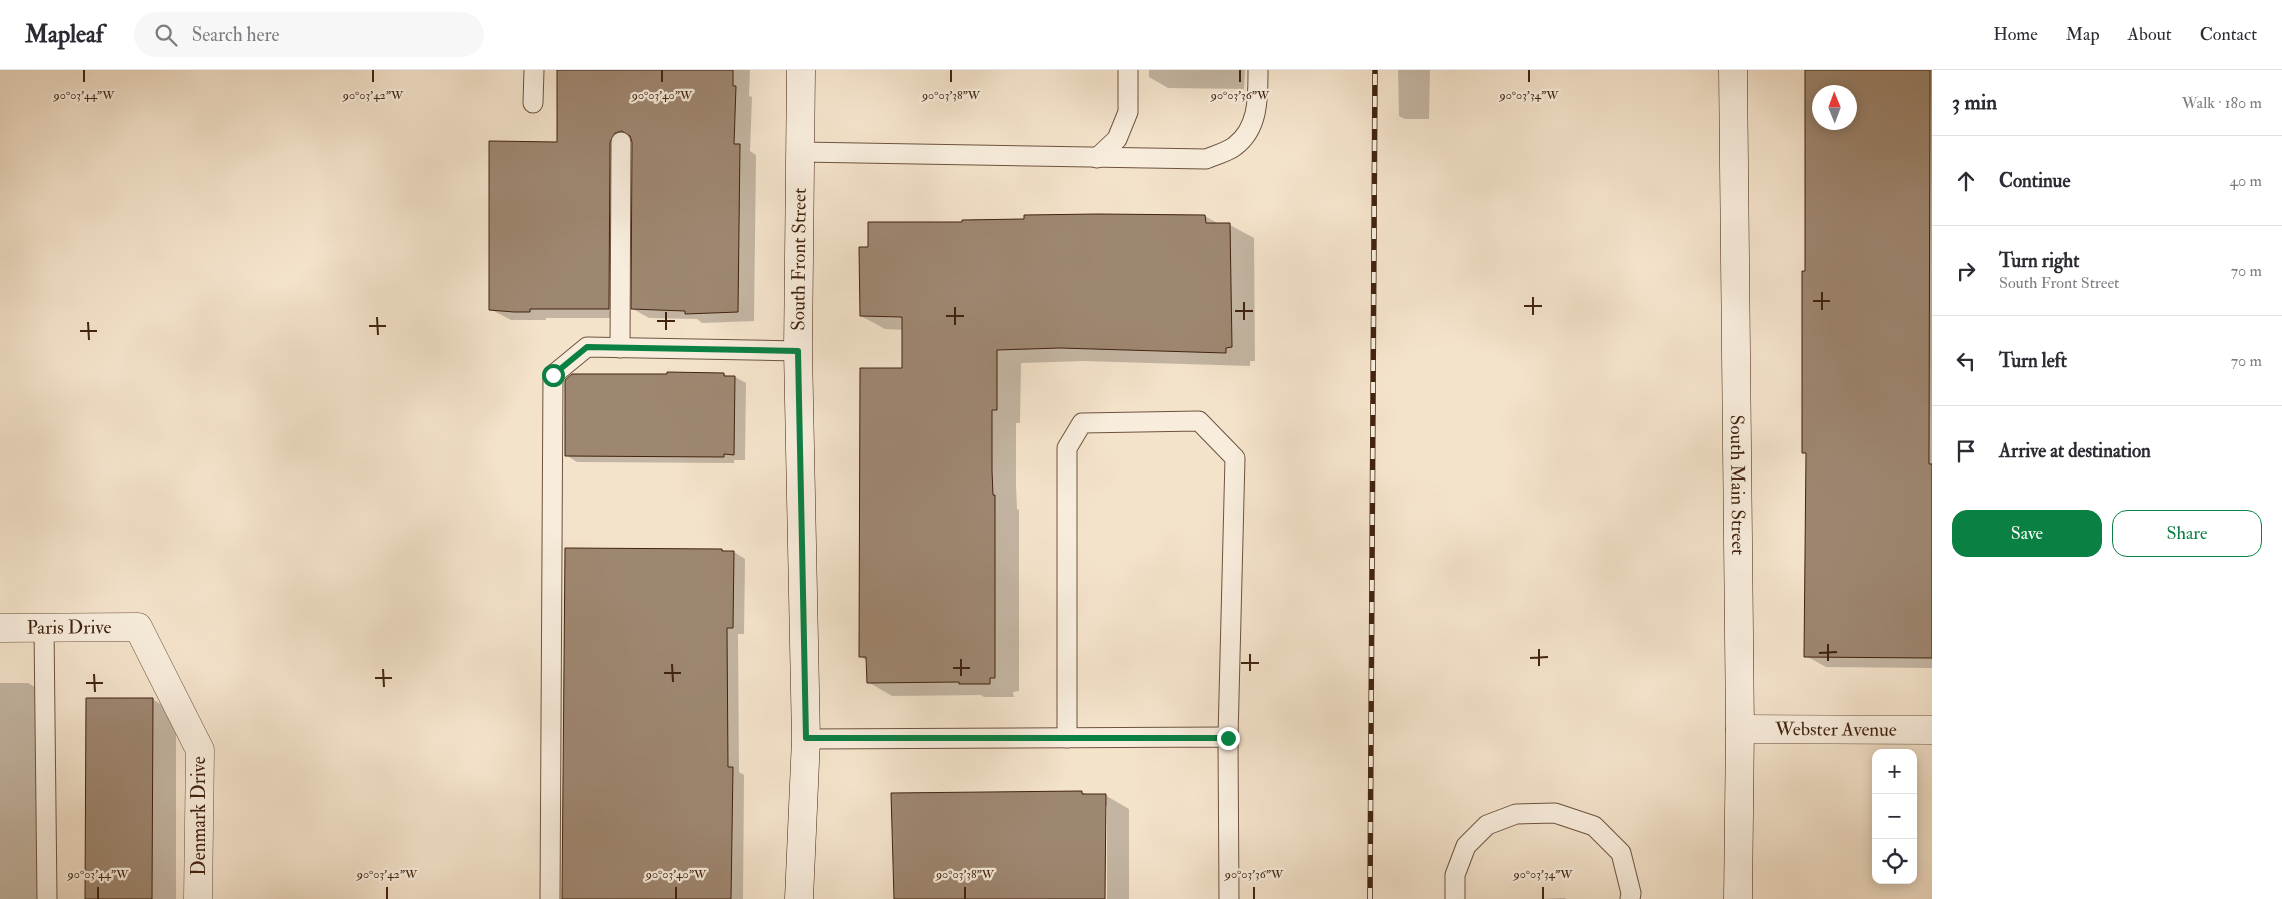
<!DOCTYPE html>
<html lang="en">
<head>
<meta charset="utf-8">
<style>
  body { margin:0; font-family:"IM FELL Double Pica",serif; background:#f7f7f7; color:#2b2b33 }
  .controls { position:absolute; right:15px; bottom:15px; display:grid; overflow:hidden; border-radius:10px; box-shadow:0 2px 12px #0003 }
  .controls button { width:45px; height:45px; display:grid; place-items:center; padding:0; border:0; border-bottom:1px solid #e1e1e2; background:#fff; color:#2b2b33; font:25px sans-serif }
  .compass { position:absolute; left:1812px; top:15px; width:45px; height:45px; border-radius:50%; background:#fff; box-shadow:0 2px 12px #0003; rotate:359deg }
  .stop { position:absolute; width:15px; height:15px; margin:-11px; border:4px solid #0b8043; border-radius:50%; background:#fff }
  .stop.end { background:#0b8043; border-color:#fff; box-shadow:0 1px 5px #0008 }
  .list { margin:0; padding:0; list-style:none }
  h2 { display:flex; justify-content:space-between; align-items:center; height:65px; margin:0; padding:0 20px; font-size:21px }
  h2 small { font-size:16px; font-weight:400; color:#7c7c81 }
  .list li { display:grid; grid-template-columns:32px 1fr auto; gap:15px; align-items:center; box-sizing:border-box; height:90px; padding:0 20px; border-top:1px solid #e1e1e2 }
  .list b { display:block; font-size:19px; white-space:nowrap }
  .list p { margin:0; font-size:16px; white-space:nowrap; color:#7c7c81 }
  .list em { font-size:16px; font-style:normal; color:#7c7c81 }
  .actions { display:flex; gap:10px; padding:15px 20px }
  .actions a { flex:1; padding:11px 0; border:1px solid #0b8043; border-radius:15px; text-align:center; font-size:18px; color:#0b8043 }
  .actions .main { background:#0b8043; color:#fff }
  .icon { flex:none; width:28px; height:28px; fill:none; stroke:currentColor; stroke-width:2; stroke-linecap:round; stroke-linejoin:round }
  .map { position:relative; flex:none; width:1932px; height:829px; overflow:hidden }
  header { display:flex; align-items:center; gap:30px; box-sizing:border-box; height:70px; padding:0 25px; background:#fff; border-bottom:1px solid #e1e1e2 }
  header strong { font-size:24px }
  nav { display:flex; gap:28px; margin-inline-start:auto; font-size:18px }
  .search { width:350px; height:45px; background:#f7f7f7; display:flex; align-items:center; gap:12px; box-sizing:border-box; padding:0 18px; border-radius:28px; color:#7c7c81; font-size:19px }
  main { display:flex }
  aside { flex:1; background:#fff }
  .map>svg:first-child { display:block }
  .shadow { fill:#0003; fill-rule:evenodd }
  .building { fill:#9e8771; stroke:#41230f; fill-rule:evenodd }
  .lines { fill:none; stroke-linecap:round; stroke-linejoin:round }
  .service-casing { stroke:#6e533e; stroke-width:21 }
  .minor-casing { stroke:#6e533e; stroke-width:29 }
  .secondary-casing { stroke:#41230f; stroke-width:29 }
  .service { stroke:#f8eddd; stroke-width:19 }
  .minor { stroke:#f8eddd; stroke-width:28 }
  .secondary { stroke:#f8eddd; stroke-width:28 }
  .rail-casing { stroke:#41230f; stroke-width:5.5 }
  .rail { stroke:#f8eddd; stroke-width:4; stroke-dasharray:11; stroke-linecap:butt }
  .route { stroke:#0b8043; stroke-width:6 }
  .ticks { fill:none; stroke:#41230f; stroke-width:2 }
  .labels { text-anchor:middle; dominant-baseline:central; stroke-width:4.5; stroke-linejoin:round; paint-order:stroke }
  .street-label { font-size:19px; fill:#41230f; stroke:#f8eddd }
  .ticks-label { font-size:12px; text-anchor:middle; fill:#41230f; stroke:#f8eddd; stroke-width:4.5; stroke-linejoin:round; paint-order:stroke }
</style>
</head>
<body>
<header>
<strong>Mapleaf</strong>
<div class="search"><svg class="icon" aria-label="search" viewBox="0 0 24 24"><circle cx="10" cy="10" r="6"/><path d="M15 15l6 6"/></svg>Search here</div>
<nav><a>Home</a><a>Map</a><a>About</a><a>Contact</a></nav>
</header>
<main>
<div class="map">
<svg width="1932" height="829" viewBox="0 0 1932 829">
  <rect width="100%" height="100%" fill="#f4e3cb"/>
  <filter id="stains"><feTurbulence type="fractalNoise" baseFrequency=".004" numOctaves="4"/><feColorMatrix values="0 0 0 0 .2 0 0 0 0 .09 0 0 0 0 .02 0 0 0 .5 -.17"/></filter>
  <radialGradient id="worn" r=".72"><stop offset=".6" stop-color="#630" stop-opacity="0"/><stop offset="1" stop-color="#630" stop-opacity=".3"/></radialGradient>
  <!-- shadow -->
  <g class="shadow">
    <polygon points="558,0 750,0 749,26 752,27 750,81 756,85 754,251 702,253 697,249 649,248 633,239 634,68 626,82 625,248 546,248 546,250 511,250 490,239 558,73"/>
    <polygon points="1149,0 1245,0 1244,19 1168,18 1149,7"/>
    <polygon points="1398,0 1430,0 1429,49 1405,49 1399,46"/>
    <path d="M 1806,0 L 1932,0 L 1932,598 L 1826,597 L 1806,586 L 1808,385 L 1803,382 L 1806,202 ZM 1820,22 L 1850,22 L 1850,52 L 1820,52 Z"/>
    <polygon points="1205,146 1219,154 1230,155 1254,168 1255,291 1250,291 1250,296 1085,291 1021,293 1020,353 1016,353 1016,415 1017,439 1019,440 1019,621 1013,622 1014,627 984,627 981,625 892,626 868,612 867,591 860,586 903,299 903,260 885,259 861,246 870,178 963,154"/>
    <polygon points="724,304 729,307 735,307 746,313 745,390 734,390 734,393 577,392 566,385"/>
    <polygon points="721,480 734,482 745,489 744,564 738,564 739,702 744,705 743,829 563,829"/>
    <polygon points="0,613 28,613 52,627 51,829 0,829"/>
    <polygon points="152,629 176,643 176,829 87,829"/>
    <polygon points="1082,722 1088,725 1105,725 1129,739 1129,829 1107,829 1107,736 1104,736 1104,829 895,829"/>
    <polygon points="1565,828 1566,829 1537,829"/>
  </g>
  <!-- building -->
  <g class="building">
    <polygon points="557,0 733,0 733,16 736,16 734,74 740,74 738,242 685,244 685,241 631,239 632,72 630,66 622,61 615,63 610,72 609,239 530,239 530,242 514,242 489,240 489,71 557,72"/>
    <path d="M 1805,0 L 1930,0 L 1929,394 L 1932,394 L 1932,588 L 1804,587 L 1806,383 L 1802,383 L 1802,201 L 1805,201 ZM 1820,22 L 1850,22 L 1850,52 L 1820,52 Z"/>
    <polygon points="1098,144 1205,145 1206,153 1230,153 1232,277 1226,278 1226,283 1060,278 997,280 997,340 992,340 992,401 993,425 995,425 995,608 990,608 990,614 959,614 959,612 867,613 866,587 859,587 860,298 902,298 902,247 860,246 859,177 868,177 868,152 962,152 962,150 1024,149 1024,145"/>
    <polygon points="667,302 724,303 724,306 735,306 734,385 724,384 724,387 565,386 565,310 572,304 667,304"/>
    <polygon points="565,478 722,479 722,481 734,481 733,558 727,558 728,697 733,697 731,829 562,829"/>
    <polygon points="86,628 153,628 152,829 85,829"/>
    <polygon points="1082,721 1082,724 1106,724 1105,829 894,829 891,723"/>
  </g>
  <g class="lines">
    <!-- service casing -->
    <g class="service-casing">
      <g id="service">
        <polyline points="533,33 534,0"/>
        <path d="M 801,82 L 1206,89 C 1215,85 1228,82 1235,76 C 1259,58 1258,27 1258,0"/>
        <polyline points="1097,88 1117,69 1128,42 1128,0"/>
        <polyline points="620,278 621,72"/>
        <polyline points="44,558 47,829"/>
        <polyline points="1067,668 1067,378 1082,353 1199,351 1235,388 1228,667"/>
        <polyline points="806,669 1228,667 1229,829"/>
        <polyline points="550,829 553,305 587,277 798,281"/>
        <polyline points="1455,829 1455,805 1466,776 1487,755 1516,744 1555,743 1594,756 1621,783 1631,823 1630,829"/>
      </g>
    </g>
    <!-- minor casing -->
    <g class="minor-casing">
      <g id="minor">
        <path id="s1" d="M 0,558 L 138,557 L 200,680 L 198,829"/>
        <path id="s2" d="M 1740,659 L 1932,660"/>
      </g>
    </g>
    <!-- secondary casing -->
    <g class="secondary-casing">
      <g id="secondary">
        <path id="s3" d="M 1733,0 L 1740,659 L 1738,829"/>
        <path id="s4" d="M 799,829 L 806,669 L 798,281 L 801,0"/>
      </g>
    </g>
    <!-- service -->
    <use href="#service" class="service"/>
    <!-- minor -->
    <use href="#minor" class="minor"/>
    <!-- secondary -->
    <use href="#secondary" class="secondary"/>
    <!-- rail casing -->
    <g class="rail-casing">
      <polyline id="rail" points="1370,829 1375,0"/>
    </g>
    <!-- rail -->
    <use href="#rail" class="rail"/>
  </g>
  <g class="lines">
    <!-- route -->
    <polyline class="route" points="553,305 587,277 798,281 806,668 1228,668"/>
  </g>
  <!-- ticks -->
  <path class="ticks" d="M 84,0 L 84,12M 373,0 L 373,12M 662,0 L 662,12M 951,0 L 951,12M 1240,0 L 1240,12M 1529,0 L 1529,12M 1822,222 L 1822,240M 1533,227 L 1533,245M 1813,231 L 1830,231M 1244,232 L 1244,250M 1524,236 L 1542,236M 955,237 L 955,255M 1235,241 L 1253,241M 666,242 L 666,260M 946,246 L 964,246M 377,247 L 378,265M 657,251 L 675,251M 88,252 L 89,270M 369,256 L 386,256M 80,261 L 97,261M 1828,574 L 1828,591M 1539,579 L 1539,596M 1819,583 L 1837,582M 1250,584 L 1250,601M 1530,588 L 1548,587M 961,589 L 961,606M 1241,593 L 1259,593M 672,594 L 673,612M 953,598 L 970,598M 383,599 L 384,617M 664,603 L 681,603M 94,604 L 95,622M 375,608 L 392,608M 86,613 L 103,613M 98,817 L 98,829M 387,817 L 387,829M 676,817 L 676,829M 965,817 L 965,829M 1254,817 L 1254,829M 1543,817 L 1543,829"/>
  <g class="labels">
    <!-- street labels -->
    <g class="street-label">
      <text stroke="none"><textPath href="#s4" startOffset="640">South Front Street</textPath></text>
      <text stroke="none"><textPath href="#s3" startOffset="415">South Main Street</textPath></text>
      <text stroke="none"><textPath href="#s1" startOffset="69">Paris Drive</textPath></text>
      <text stroke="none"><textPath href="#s2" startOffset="96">Webster Avenue</textPath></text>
      <text transform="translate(199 746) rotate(-90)">Denmark Drive</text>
    </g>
  </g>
  <g class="ticks-label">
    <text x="84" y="29">90°03'44"W</text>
    <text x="373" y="29">90°03'42"W</text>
    <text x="662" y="29">90°03'40"W</text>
    <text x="951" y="29">90°03'38"W</text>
    <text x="1240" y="29">90°03'36"W</text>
    <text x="1529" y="29">90°03'34"W</text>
    <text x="98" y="808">90°03'44"W</text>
    <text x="387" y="808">90°03'42"W</text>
    <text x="676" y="808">90°03'40"W</text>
    <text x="965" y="808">90°03'38"W</text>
    <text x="1254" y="808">90°03'36"W</text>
    <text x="1543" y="808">90°03'34"W</text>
  </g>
  <rect width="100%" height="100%" filter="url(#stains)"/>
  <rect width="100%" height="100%" fill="url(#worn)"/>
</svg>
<div class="controls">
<button>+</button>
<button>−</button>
<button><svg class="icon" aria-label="locate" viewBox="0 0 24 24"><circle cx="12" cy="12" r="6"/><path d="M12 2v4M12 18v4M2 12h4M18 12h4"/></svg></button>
</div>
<svg class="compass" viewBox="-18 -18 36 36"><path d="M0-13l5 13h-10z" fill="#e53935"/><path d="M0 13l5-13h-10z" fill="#7c7c81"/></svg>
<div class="stop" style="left:553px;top:305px"></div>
<div class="stop end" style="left:1228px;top:668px"></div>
</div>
<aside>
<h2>3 min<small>Walk · 180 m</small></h2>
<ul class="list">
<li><svg class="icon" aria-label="ahead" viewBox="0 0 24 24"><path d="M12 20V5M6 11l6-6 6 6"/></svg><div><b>Continue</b></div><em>40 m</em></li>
<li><svg class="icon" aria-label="right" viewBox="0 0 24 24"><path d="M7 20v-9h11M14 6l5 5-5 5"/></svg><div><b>Turn right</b><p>South Front Street</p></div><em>70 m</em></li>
<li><svg class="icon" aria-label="left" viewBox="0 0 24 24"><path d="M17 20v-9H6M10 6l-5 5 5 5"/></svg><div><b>Turn left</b></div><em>70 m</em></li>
<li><svg class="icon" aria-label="arrive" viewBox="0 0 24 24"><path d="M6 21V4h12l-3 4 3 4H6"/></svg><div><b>Arrive at destination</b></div></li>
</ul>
<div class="actions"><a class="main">Save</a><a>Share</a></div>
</aside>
</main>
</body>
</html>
